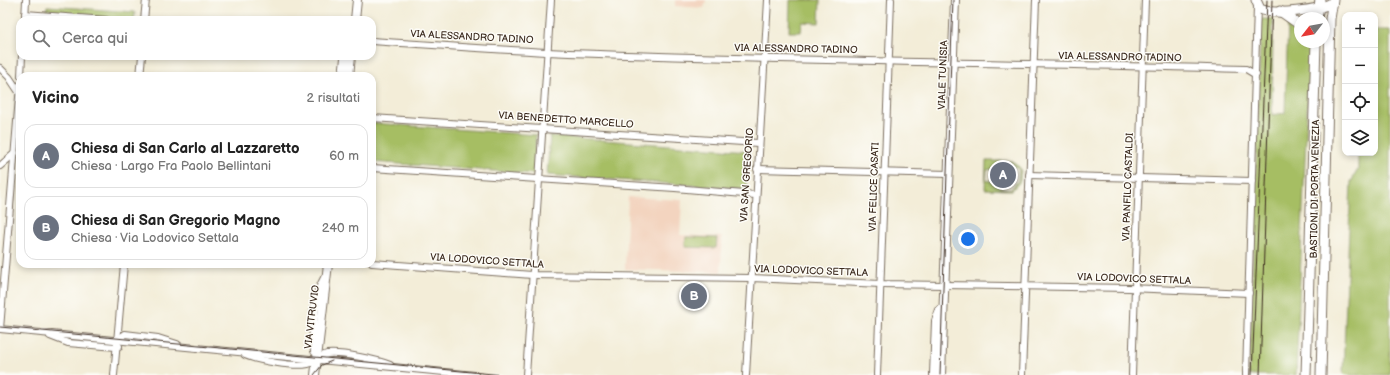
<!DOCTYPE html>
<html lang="it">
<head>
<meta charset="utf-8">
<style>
  body { margin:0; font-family:"Balsamiq Sans",sans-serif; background:#f6f6f6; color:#222 }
  .controls { position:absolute; right:12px; top:12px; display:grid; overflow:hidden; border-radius:8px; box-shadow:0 2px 6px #0003 }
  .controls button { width:36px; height:36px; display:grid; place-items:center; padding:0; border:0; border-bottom:1px solid #e0e0e0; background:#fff; color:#222; font:20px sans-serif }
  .compass { position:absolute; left:1294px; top:12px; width:36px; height:36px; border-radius:50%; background:#fff; box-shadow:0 2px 6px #0003; rotate:239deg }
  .you { position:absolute; left:968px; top:239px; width:14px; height:14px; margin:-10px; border:3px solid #fff; border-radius:50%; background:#1a73e8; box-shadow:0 0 0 6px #1a73e833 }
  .badge { display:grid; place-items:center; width:26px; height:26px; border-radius:50%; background:#d1495b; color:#fff; font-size:13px; font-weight:700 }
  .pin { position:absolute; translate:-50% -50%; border:2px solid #fff; box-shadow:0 1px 4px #0006 }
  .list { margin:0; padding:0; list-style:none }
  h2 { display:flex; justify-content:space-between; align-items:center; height:52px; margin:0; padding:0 16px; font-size:17px }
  h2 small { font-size:13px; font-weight:400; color:#767676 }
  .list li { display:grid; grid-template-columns:26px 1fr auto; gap:12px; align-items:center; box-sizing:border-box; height:64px; margin:0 8px 8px; padding:0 8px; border:1px solid #e0e0e0; border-radius:12px }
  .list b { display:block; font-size:15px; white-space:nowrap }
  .list p { margin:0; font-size:13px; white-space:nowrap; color:#767676 }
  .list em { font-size:13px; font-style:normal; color:#767676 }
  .icon { flex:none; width:22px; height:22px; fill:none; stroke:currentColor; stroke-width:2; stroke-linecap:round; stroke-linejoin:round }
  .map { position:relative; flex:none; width:1390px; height:375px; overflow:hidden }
  .search { position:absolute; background:#fff; box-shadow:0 2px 6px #0003; left:16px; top:16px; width:360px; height:44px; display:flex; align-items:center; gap:10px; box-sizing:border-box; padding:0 14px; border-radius:12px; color:#767676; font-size:15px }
  .panel { position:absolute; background:#fff; box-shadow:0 2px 6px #0003; left:16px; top:72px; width:360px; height:196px; border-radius:12px }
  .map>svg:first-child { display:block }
  .built { fill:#f3d4bf }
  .green { fill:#a6be64; stroke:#707441; fill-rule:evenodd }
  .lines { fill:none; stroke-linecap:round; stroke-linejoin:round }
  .minor-casing { stroke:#7b6e5f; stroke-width:8 }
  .tertiary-casing { stroke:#7b6e5f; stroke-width:10 }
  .secondary-casing { stroke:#7b6e5f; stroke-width:11 }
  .minor { stroke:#fff; stroke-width:6 }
  .tertiary { stroke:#fff; stroke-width:8 }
  .secondary { stroke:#fff; stroke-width:9 }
  .tram { stroke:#3b2a1e; stroke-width:1 }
  .labels { text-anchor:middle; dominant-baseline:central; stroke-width:3; stroke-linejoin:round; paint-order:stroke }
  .street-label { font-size:10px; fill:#3b2a1e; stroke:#fdfcf7 }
</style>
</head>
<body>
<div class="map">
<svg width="1390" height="375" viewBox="0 0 1390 375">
  <rect width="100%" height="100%" fill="#fdfcf7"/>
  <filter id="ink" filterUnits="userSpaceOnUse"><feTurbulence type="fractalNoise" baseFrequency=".025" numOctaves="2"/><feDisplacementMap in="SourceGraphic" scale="8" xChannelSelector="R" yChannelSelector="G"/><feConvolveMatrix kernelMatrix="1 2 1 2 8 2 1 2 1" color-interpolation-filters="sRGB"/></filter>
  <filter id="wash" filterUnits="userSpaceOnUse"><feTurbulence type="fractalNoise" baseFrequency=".012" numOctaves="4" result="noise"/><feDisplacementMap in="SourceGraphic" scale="16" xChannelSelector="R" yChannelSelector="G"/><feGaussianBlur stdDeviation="0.9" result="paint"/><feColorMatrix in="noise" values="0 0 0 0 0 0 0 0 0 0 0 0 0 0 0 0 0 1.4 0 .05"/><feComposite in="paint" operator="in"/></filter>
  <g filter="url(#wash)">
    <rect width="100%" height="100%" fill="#f3edd8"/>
    <!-- built -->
    <g class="built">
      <polygon points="675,0 706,0 704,8 675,6"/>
      <polygon points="628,197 682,200 680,235 722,237 721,272 625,269"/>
    </g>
    <!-- green -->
    <g class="green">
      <polygon points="790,0 820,0 819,23 802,22 801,32 789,32"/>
      <polygon points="47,6 135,12 134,20 52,14 46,11"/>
      <polygon points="1261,19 1273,19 1272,115 1285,113 1288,21 1300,28 1300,42 1310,42 1296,375 1249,375"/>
      <polygon points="1375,30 1390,30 1390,375 1345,375 1343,373 1351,182 1358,169 1358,153 1375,153"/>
      <polygon points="372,123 536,135 534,174 372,162"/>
      <polygon points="550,136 748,151 746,189 547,175"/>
      <path d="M 986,161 L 1013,161 L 1021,169 L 1020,182 L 1012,190 L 985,189 ZM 1001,162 L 1012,163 L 1019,170 L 1018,181 L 1011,189 L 1000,188 L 994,182 L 986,180 L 987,170 L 994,169 Z"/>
      <polygon points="686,237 717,238 716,248 685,247"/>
    </g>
  </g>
  <g filter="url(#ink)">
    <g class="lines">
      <!-- minor casing -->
      <g class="minor-casing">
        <g id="minor">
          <polyline points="25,14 106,20"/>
          <polyline points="25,20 26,0"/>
          <polyline points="144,20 146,0"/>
          <path d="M 372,41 C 430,45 489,49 547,52 C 780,62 1013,62 1246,69 L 1256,75"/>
          <polyline points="0,68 9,77 19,92"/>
          <polyline points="21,76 22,56"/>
          <polyline points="140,76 142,56"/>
          <polyline points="372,118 758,143"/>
          <polyline points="0,166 15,153"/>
          <polyline points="372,168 675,188 755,195"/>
          <polyline points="757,169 949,174"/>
          <polyline points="1029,175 1252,181"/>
          <polyline points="372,263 532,275 751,278 881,284 1129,288 1249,293"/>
          <polyline points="0,329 475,375"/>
          <polyline points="0,329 20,85"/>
          <polyline points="50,336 68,343 116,347 119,346"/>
          <polyline points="116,341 125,334 158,338 177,344"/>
          <path d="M 245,355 C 259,361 294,367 308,364 C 316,362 320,356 327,354 C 340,352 379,360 390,365"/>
          <polyline points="114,375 124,264"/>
          <polyline points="526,375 551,0"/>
          <polyline points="746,375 768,0"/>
          <polyline points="877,375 891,0"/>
          <polyline points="1022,375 1036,0"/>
          <polyline points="1132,375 1145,0"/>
          <polyline points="1246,375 1257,6"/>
        </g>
      </g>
      <!-- tertiary casing -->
      <g class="tertiary-casing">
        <g id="tertiary">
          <polyline points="355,20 357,0"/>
          <polyline points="343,76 345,58 347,56"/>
          <polyline points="349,76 351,56"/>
          <path d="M 315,351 C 312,327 313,299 325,278"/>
          <polyline points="315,375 328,264"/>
          <polyline points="934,375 936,321 940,310"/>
          <polyline points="941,375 955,0"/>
        </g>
      </g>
      <!-- secondary casing -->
      <g class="secondary-casing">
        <g id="secondary">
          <path d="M 1256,0 L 1260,9 C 1275,16 1318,10 1332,3"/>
          <polyline points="1280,11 1300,25"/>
          <polyline points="1317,18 1320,0"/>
          <polyline points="1306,375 1316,42"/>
          <polyline points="1321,375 1330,19 1333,0"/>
        </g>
      </g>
      <!-- minor -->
      <use href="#minor" class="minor"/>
      <!-- tertiary -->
      <use href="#tertiary" class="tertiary"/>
      <!-- secondary -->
      <use href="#secondary" class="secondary"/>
      <!-- tram -->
      <g class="tram">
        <polyline points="0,327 503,375"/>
        <polyline points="314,375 322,365 332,361"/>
        <polyline points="940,375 953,0"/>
        <polyline points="1252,375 1267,0"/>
        <polyline points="1260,375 1272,0"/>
      </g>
    </g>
  </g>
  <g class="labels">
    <!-- street labels -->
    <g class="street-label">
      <text transform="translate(472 37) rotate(3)">VIA ALESSANDRO TADINO</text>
      <text transform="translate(796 49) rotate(1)">VIA ALESSANDRO TADINO</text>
      <text transform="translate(1120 57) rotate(1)">VIA ALESSANDRO TADINO</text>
      <text transform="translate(943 75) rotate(-88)">VIALE TUNISIA</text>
      <text transform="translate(566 120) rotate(4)">VIA BENEDETTO MARCELLO</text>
      <text transform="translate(747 175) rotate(-86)">VIA SAN GREGORIO</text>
      <text transform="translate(874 187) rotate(-88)">VIA FELICE CASATI</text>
      <text transform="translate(1128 187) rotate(-88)">VIA PANFILO CASTALDI</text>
      <text transform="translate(1315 189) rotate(-89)">BASTIONI DI PORTA VENEZIA</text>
      <text transform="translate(487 261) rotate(4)">VIA LODOVICO SETTALA</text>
      <text transform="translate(811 271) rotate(2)">VIA LODOVICO SETTALA</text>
      <text transform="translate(1134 279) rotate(2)">VIA LODOVICO SETTALA</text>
      <text transform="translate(312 317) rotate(-83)">VIA VITRUVIO</text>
    </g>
  </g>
</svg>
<div class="controls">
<button>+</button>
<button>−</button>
<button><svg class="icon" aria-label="locate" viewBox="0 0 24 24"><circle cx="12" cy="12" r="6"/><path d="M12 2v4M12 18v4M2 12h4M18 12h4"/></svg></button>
<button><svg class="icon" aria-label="layers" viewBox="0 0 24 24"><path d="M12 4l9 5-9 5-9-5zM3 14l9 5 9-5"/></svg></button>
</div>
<svg class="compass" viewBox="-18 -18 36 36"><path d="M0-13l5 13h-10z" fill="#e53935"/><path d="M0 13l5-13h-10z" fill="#767676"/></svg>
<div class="you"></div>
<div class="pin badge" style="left:1003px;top:175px;background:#6b7280">A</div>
<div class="pin badge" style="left:694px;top:296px;background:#6b7280">B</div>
<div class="search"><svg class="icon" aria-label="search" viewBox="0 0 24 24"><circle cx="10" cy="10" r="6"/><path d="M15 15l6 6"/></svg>Cerca qui</div>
<section class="panel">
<h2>Vicino<small>2 risultati</small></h2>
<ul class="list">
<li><span class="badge" style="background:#6b7280">A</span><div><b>Chiesa di San Carlo al Lazzaretto</b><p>Chiesa · Largo Fra Paolo Bellintani</p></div><em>60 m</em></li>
<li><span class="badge" style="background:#6b7280">B</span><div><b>Chiesa di San Gregorio Magno</b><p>Chiesa · Via Lodovico Settala</p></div><em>240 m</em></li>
</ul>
</section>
</div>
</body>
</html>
